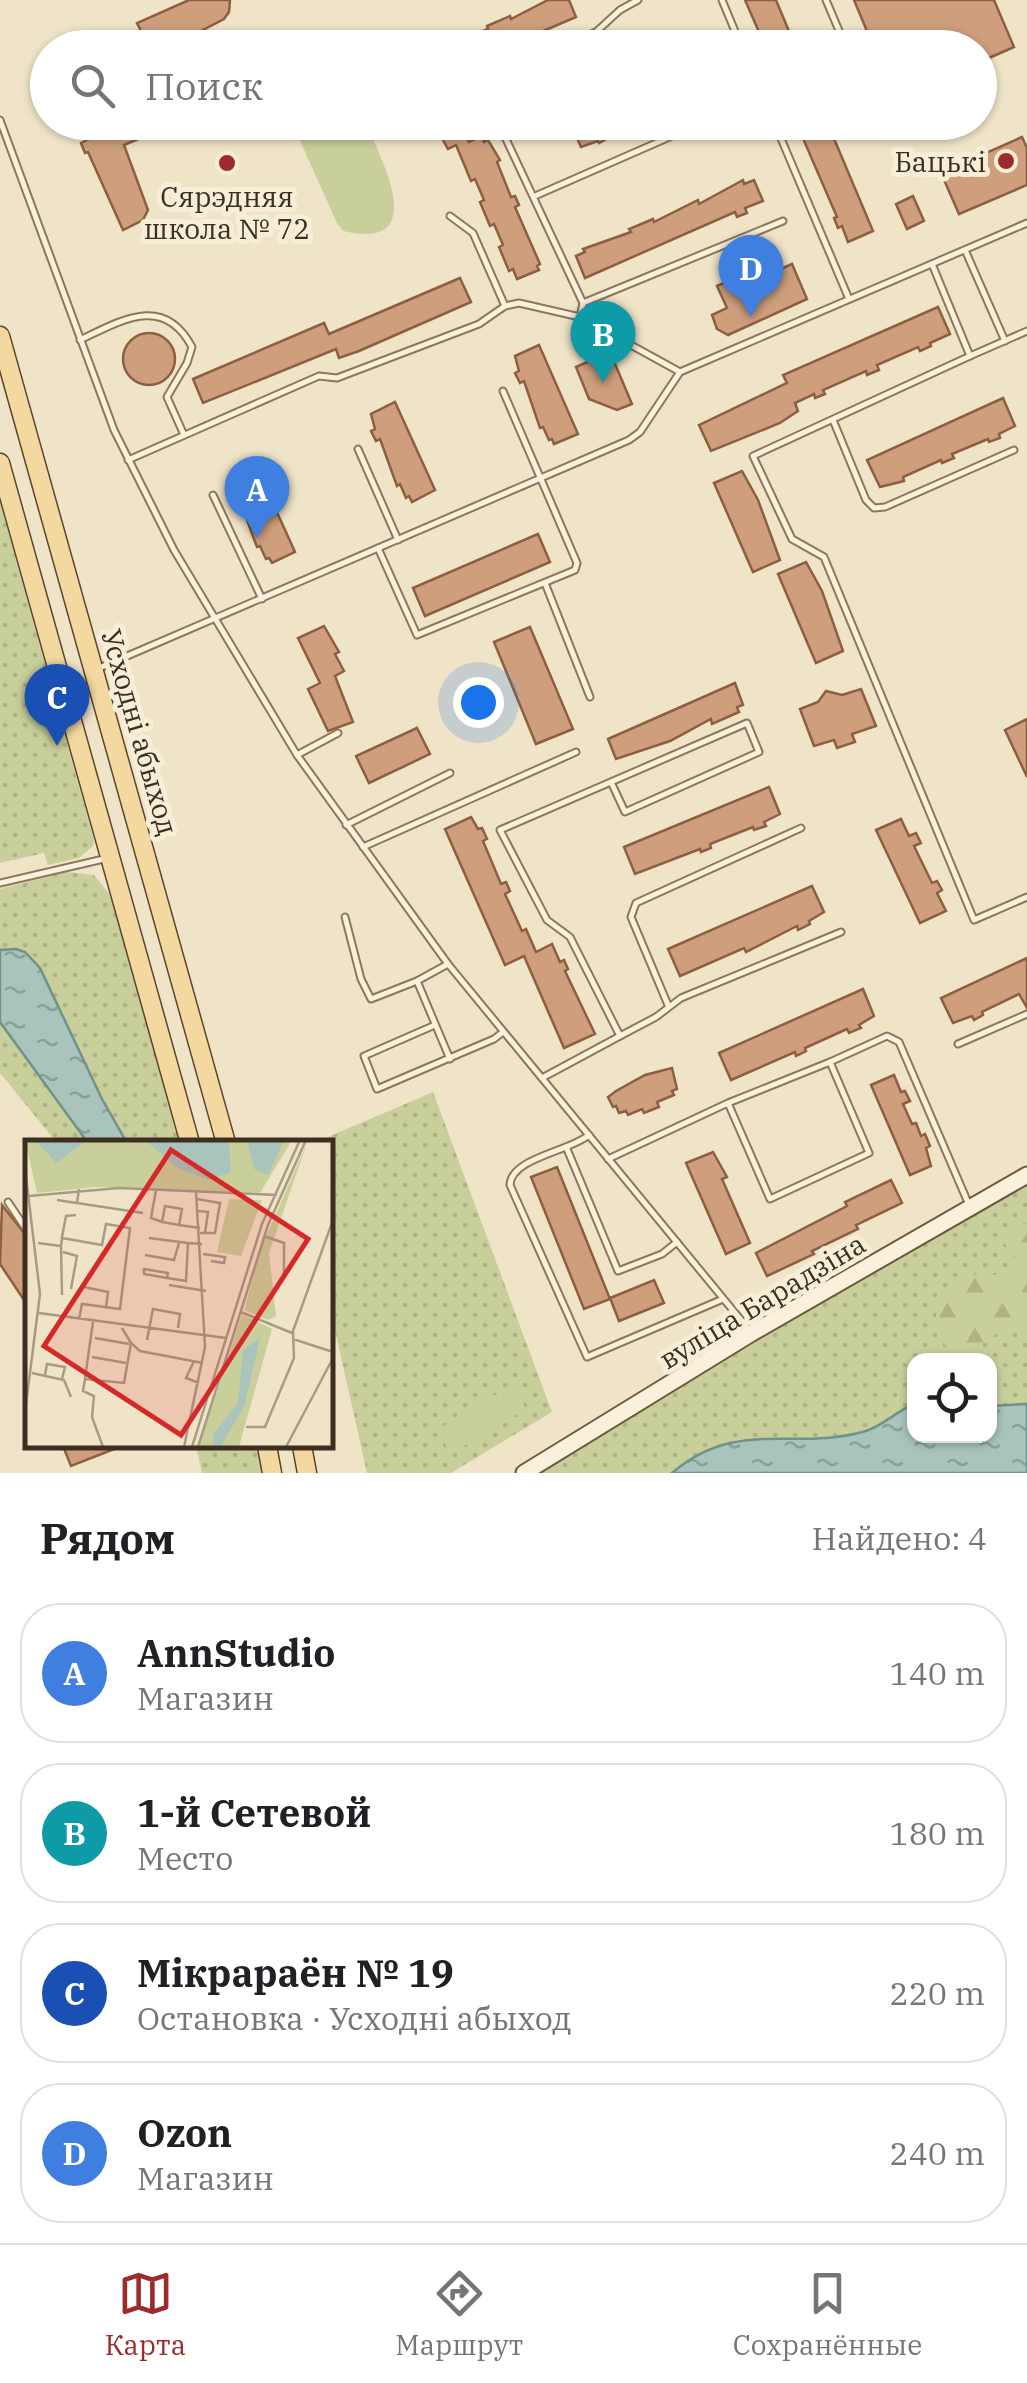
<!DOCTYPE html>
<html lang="ru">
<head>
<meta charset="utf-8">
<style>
  body { margin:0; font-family:"IBM Plex Serif",serif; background:#f2f2f2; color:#202124 }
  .controls { position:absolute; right:30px; bottom:30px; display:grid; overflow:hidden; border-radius:20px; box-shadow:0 2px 8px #0004 }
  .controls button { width:90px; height:90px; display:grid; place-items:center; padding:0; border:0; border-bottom:2px solid #e0e0e0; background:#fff; color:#202124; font:50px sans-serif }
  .you { position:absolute; left:478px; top:702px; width:35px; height:35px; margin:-25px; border:8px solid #fff; border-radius:50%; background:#1a73e8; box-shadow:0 0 0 15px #1a73e833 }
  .badge { display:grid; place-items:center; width:65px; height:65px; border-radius:50%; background:#9e2a2b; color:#fff; font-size:32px; font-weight:700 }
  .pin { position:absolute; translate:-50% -82px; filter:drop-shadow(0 2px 5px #0008) }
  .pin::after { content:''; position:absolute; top:52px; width:35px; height:30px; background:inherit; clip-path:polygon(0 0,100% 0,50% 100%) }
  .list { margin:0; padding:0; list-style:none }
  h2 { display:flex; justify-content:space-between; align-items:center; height:130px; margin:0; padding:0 40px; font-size:42px }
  h2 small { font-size:32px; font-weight:400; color:#757577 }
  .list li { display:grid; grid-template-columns:65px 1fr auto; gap:30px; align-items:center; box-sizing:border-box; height:140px; margin:0 20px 20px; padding:0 20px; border:2px solid #e0e0e0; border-radius:40px }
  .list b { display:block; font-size:38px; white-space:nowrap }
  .list p { margin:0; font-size:32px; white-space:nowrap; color:#757577 }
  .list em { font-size:32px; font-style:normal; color:#757577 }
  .icon { flex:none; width:55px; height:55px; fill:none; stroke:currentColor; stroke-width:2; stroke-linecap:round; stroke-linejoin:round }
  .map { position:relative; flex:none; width:1027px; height:1473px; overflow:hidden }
  .search { position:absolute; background:#fff; box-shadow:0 2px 8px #0004; left:30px; right:30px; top:30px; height:110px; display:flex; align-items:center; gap:25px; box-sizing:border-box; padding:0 35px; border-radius:55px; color:#757577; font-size:38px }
  .sheet { height:770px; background:#fff }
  nav { display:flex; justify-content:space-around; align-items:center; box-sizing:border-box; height:140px; border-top:2px solid #e0e0e0; background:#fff; font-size:28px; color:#757577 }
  nav a { display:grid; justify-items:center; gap:5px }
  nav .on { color:#9e2a2b }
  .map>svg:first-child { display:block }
  .grass { fill:url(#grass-dots); fill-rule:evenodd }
  .forest { fill:url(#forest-firs) }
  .green { fill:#c9cf9b }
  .water { fill:url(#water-ripples); stroke:#6f938a; stroke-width:2.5 }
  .building { fill:#cf9f7d; stroke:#8d5f41; stroke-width:2.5 }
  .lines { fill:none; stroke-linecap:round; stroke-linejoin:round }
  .lane-casing { stroke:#8d765c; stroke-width:9 }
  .secondary-casing { stroke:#6f573f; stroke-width:19 }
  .primary-casing { stroke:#5b4430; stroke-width:21 }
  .lane { stroke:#faf1dc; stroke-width:5 }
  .secondary { stroke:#faf1dc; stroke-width:15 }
  .primary { stroke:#f3d9a0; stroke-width:18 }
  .poi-dot { fill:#9e2a2b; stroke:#f7eed8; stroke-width:4 }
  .labels { text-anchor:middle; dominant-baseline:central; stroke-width:10; stroke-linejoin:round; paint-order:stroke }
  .poi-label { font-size:28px; fill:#3d2e20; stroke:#f7eed8; text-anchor:end }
  .street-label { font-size:28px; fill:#3d2e20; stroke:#f7eed8 }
  .inset-road { fill:none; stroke:#a89b85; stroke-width:2.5 }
  .view { fill:#d62828; fill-opacity:0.15; stroke:#d62828; stroke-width:5 }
  .inset-edge { fill:none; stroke:#3d2e20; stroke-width:5 }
</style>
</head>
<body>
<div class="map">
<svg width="1027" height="1473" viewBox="0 0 1027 1473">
  <defs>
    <pattern id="grass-dots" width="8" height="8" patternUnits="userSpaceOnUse" patternTransform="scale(2.5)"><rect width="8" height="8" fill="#c9cf9b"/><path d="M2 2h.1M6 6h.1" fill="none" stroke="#aeb285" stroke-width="1.8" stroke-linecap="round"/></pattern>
    <pattern id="forest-firs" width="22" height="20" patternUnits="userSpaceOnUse" patternTransform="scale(2.5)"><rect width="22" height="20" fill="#c9cf9b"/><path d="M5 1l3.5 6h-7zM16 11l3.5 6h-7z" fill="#aeb285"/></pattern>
    <pattern id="water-ripples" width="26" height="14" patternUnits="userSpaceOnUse" patternTransform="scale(2.5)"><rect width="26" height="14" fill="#a9c4bc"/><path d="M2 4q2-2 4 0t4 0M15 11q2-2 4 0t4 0" fill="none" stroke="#8ba098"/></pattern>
  </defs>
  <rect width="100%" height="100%" fill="#f0e4c8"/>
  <!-- grass -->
  <g class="grass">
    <polygon points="0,502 94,840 93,846 79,858 48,865 44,853 0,863"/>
    <polygon points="67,872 94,875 110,895 184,1143 57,1143 0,1073 0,889"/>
    <polygon points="433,1092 552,1412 451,1473 367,1473 330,1308 330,1143 314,1143"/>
    <path d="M 1027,1184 L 1027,1473 L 536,1473 L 783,1322 ZM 914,1360 L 990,1360 L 990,1436 L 914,1436 Z"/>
    <polygon points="196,1446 257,1446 263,1473 202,1473"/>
  </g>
  <!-- forest -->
  <path class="forest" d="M 1027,1223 L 1027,1332 L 999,1332 L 961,1355 C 939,1351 930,1317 940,1298 C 945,1287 955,1280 965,1274 L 995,1275 L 1012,1270 L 1016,1258 L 1003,1242 L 1012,1229 Z"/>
  <!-- green -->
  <g class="green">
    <path d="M 292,123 L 366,123 C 381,159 432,252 343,231 L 337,223 Z"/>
    <polygon points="512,1385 526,1409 451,1454 437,1430"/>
  </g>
  <!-- water -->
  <g class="water">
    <polygon points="16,949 25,952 40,968 102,1099 127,1143 88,1143 0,1022 0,950"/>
    <path d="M 914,1404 L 914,1436 L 990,1436 L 990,1406 L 1027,1404 L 1027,1473 L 672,1473 C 738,1417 794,1452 866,1431 C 884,1425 897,1411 914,1404 Z"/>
  </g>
  <!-- building -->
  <g class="building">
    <polygon points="189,0 230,0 229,12 224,19 168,48 102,48 141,31 137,23"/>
    <polygon points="548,0 569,0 576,17 506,47 504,44 496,48 437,48 488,29 487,26 510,16 511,19"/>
    <polygon points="745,0 776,0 796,48 766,48"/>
    <polygon points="854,0 994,0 1014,47 980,62 980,48 874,48"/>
    <polygon points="84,122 179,122 124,145 148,210 143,220 123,230 88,152 85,153 81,143 91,138"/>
    <polygon points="433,122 455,122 469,142 482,136 484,142 488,140 500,160 497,162 511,197 515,196 519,205 515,207 540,264 537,266 539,270 517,279 513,269 509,271 499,247 503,245 494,224 490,226 480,202 484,200 475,179 471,181 456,145 448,149"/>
    <polygon points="583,122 638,122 599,143 598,141 581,147 572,127"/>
    <polygon points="803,122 827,122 873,231 848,242 842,226 838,228 834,218 837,217 802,136 799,137 794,126"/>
    <polygon points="1022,137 1027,148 1027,185 959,214 941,173"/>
    <polygon points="743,180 744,184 754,180 763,201 745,208 747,213 737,217 735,212 585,278 576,256 585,252 583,249 631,232 629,229 653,219 654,222 698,200 699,204"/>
    <polygon points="913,196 924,221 907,229 896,204"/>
    <polygon points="792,264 807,299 728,335 717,329 712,315 727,308 717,286 755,269 760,278"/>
    <polygon points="460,278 471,302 359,351 339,358 336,349 203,403 193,379 324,323 329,334"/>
    <polygon points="938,307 950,334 930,343 931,346 920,351 918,347 877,365 879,370 867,375 866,371 823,390 825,394 815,398 814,394 795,403 798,411 780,423 711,451 699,425 787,383 783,375"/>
    <circle cx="149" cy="359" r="26"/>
    <polygon points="539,345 578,434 554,444 552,439 549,440 543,427 540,428 524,381 520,383 515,373 519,371 515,356"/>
    <polygon points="610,352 632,404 617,410 589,399 576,367"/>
    <polygon points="1003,398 1015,426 999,434 1000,438 989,442 988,439 952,454 954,458 942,463 941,460 903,477 904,481 880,487 867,460"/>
    <polygon points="395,402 435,490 412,502 409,496 406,498 400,484 397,486 380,439 376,441 371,431 375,429 371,414"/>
    <polygon points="255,464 295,552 272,563 269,558 266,559 260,546 257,547 240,501 236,503 231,493 235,491 231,475"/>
    <polygon points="742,471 758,500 780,560 753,572 714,483"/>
    <polygon points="538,534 550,562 425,616 413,588"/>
    <polygon points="806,562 822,591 843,651 816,663 778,574"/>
    <polygon points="324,626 339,652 335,654 344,671 335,676 353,722 328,731 308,689 320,683 298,638"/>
    <polygon points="530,627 573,729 536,744 494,642"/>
    <polygon points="735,683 743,705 737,707 739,712 712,724 711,719 670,741 616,759 608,739"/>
    <polygon points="861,689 876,726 852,734 855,742 837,748 834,740 814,746 800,709 818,702 826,691 842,695"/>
    <polygon points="1027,719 1027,777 1005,730"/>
    <polygon points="417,728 430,754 369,783 356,756"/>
    <polygon points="769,787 780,814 764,822 766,826 754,830 753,827 710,844 711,848 701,852 700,849 635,874 624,847"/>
    <polygon points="471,817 478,829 482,828 487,839 483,841 501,884 506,882 510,891 505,894 522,931 526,929 536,952 552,944 560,962 564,960 568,969 565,971 595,1034 564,1048 524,956 505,965 445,829"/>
    <polygon points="901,819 909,836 916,833 921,843 914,846 932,883 937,881 942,890 937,893 946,911 920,923 876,830"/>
    <polygon points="812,886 824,912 809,921 810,924 798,930 797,926 746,952 744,948 680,976 668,949"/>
    <polygon points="1027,958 1027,1008 1019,994 982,1012 983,1015 974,1020 972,1016 953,1023 941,998"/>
    <polygon points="863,989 874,1016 859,1025 861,1028 849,1033 847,1029 805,1048 806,1051 796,1056 795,1052 731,1080 719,1053"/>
    <polygon points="672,1068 677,1089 672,1091 674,1095 657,1102 659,1107 644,1113 642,1109 628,1115 626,1111 619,1113 616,1106 613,1107 608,1097 616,1091 645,1075"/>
    <polygon points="894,1075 901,1092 905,1091 910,1101 903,1104 912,1124 916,1123 921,1136 925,1134 930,1146 926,1148 931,1166 910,1175 871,1085"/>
    <polygon points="713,1152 727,1177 722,1179 750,1243 726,1254 686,1163"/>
    <polygon points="557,1167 610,1299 584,1309 531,1177"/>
    <polygon points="891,1180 902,1203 856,1225 858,1229 812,1251 814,1254 767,1276 756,1253 847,1206 845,1202"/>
    <polygon points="2,1205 28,1238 28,1306 0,1264"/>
    <polygon points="654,1280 664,1303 619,1321 610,1298"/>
    <polygon points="63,1446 122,1446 71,1466"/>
  </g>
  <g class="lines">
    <!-- lane casing -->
    <g class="lane-casing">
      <g id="lane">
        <polyline points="722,0 742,48"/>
        <polyline points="826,0 843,40"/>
        <polyline points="559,48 596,32 620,10 638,0"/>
        <polyline points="0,120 114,430 174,550 297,755 448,964 750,1331"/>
        <polyline points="498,122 583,303 580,317 680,372"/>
        <polyline points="774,122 849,299"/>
        <polyline points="535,196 704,122"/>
        <polyline points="450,216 473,233 505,306"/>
        <polyline points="965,250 1005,341"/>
        <polyline points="932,264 970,356 753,456 792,539 824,557 974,920 1027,897"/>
        <polyline points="583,303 783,221"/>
        <path d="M 80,340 C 122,320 164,294 192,347 L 187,363 L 167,397 L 184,435"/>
        <polyline points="970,356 1027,331"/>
        <polyline points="833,420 866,500 874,508 885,507 1014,450"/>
        <polyline points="358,449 398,540"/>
        <polyline points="128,460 319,376 337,378 479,324 505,306 519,303 580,317"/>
        <polyline points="213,495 262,599"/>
        <polyline points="378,548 417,635 575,570 577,563 503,391"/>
        <polyline points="545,583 590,697"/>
        <polyline points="97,669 629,440 640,432 680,372 1027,223"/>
        <polyline points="297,755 338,733"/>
        <polyline points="346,825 450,773"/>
        <polyline points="363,847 576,752"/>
        <polyline points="0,883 108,858"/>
        <polyline points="345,917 361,979 371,999 417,981 448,964"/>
        <polyline points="417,981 450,1059"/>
        <polyline points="668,1005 631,917 636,903 801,828"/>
        <polyline points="435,1025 364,1056 377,1089 494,1039 503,1032"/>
        <polyline points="620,1036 656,1017 681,998 841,932"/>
        <polyline points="958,1044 1027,1014"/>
        <polyline points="830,1062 887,1036 899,1042 969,1205"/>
        <polyline points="542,1078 620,1036 570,937 547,920 500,830 747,723 759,752 625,812 611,782"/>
        <path d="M 589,1135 C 568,1152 511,1158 510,1185 L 587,1357 L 723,1299"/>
        <polyline points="567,1149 618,1271 662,1254 677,1242"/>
        <polyline points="608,1159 728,1103 830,1062 869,1153 770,1199 728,1103"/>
        <polyline points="8,1202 28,1232"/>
      </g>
    </g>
    <!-- secondary casing -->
    <g class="secondary-casing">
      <polyline id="secondary" points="524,1473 752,1333 1027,1175"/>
    </g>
    <!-- primary casing -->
    <g class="primary-casing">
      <g id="primary">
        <polyline points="0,336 226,1143"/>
        <polyline points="0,463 190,1143"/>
        <polyline points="267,1446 272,1473"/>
        <polyline points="302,1446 307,1473"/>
      </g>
    </g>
    <!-- lane -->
    <use href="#lane" class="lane"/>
    <!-- secondary -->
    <use href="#secondary" class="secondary"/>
    <!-- primary -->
    <use href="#primary" class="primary"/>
  </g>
  <!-- markers -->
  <g class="poi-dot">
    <circle cx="1006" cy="161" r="10"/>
    <circle cx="227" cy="163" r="10"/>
  </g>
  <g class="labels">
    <!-- poi labels -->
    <g class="poi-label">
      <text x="986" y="161">Бацькі</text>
      <text x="227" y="196" text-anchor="middle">Сярэдняя<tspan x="227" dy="32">школа № 72</tspan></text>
    </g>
    <!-- street labels -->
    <g class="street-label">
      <text transform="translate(140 732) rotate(74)">Усходні абыход</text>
      <text transform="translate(762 1301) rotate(-31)">вуліца Барадзіна</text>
    </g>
  </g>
  <!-- overview -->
  <g transform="translate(25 1140)">
    <rect width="308" height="308" fill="#f0e4c8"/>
    <path d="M 0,0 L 267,0 L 235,53 L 71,47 L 12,53 ZM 282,3 L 244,113 L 251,176 L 243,180 L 219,170 L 236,108 ZM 204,59 L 237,60 L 216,116 L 192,112 ZM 217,174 L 247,189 L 214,307 L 174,307 Z" fill="#c9cf9b"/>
    <path d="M 87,2 L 120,8 L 112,21 L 130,21 L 146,32 L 144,40 L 100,39 L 93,29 L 92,39 L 77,35 L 95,19 L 80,14 Z" fill="#c9cf9b"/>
    <path d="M 10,0 L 63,0 L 31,23 ZM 120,0 L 204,0 L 206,32 L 183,40 L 151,27 ZM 222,0 L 259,0 L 243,35 L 229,29 ZM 235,198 L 219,267 L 195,307 L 189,307 L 188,295 L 213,263 L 218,210 Z" fill="#a9c4bc"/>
    <path class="inset-road" d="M 0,28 L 15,154 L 0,272M 131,50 L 126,78 L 137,82M 4,56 L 94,48 L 252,55M 172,59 L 195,63 L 190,93 L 175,93M 32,60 L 52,63 L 54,49M 52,63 L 118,73M 173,71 L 183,72 L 180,93M 154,85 L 157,69 L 140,66 L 137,82 L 154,85 L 175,88M 239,96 L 259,103 L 259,134M 37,97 L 41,76 L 51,75M 124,98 L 163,103M 13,103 L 36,106 L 37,98 L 77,105 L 81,84 L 105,88 L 95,169 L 57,164 L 54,179M 36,106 L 37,155M 38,112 L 52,116 L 46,149M 178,114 L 200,117 L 199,123 L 186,121M 120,115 L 149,120 L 154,103M 142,138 L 143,133 L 119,129 L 119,134 L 142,138 L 161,141 L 163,103 L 177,104M 144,145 L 181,151M 59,147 L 83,152 L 81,167M 216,172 L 267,193M 14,173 L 201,198M 70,198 L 104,204M 268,199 L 308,212M 122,200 L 128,169 L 155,174 L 153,188M 106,203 L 115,211 L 178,223M 67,217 L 101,223M 169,221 L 161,238 L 174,243M 7,233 L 39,240 L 46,257M 20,235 L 22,224 L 40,227 L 37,239M 60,238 L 68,182M 221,287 L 240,287 L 269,218 L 268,191 L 308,80M 78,307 L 67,277 L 69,256 L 58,251 L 60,239 L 99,243 L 106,203 L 97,188M 159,307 L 180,207 L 171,52M 167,307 L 237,84 L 275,0M 173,307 L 243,85 L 281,0M 261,307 L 308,218"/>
    <path class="view" d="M 146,10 L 283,99 L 156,295 L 19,206 Z"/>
    <rect width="308" height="308" class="inset-edge"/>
  </g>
</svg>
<div class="controls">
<button><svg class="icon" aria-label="locate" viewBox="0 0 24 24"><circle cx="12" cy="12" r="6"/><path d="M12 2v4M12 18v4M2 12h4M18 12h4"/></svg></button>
</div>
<div class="you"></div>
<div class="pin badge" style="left:257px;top:538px;background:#3f7fe0">A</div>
<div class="pin badge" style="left:603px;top:383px;background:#0f9aa8">B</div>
<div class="pin badge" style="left:57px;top:746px;background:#1a4fb4">C</div>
<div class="pin badge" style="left:751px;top:317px;background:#3f7fe0">D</div>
<div class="search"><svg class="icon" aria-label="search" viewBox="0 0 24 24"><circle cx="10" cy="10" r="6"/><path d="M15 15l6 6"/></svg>Поиск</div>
</div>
<section class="sheet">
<h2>Рядом<small>Найдено: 4</small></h2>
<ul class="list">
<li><span class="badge" style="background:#3f7fe0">A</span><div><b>AnnStudio</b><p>Магазин</p></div><em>140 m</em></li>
<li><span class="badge" style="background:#0f9aa8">B</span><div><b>1-й Сетевой</b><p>Место</p></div><em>180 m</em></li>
<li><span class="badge" style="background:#1a4fb4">C</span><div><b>Мікрараён № 19</b><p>Остановка · Усходні абыход</p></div><em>220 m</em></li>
<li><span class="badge" style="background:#3f7fe0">D</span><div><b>Ozon</b><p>Магазин</p></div><em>240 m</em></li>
</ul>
</section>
<nav>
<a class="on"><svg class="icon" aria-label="map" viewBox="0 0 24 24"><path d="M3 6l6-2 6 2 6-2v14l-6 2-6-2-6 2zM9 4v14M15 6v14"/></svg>Карта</a>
<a><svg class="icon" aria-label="directions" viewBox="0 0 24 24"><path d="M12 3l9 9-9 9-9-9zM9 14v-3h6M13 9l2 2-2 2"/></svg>Маршрут</a>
<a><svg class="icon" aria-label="saved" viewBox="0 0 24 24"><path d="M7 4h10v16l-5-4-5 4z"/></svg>Сохранённые</a>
</nav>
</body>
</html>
